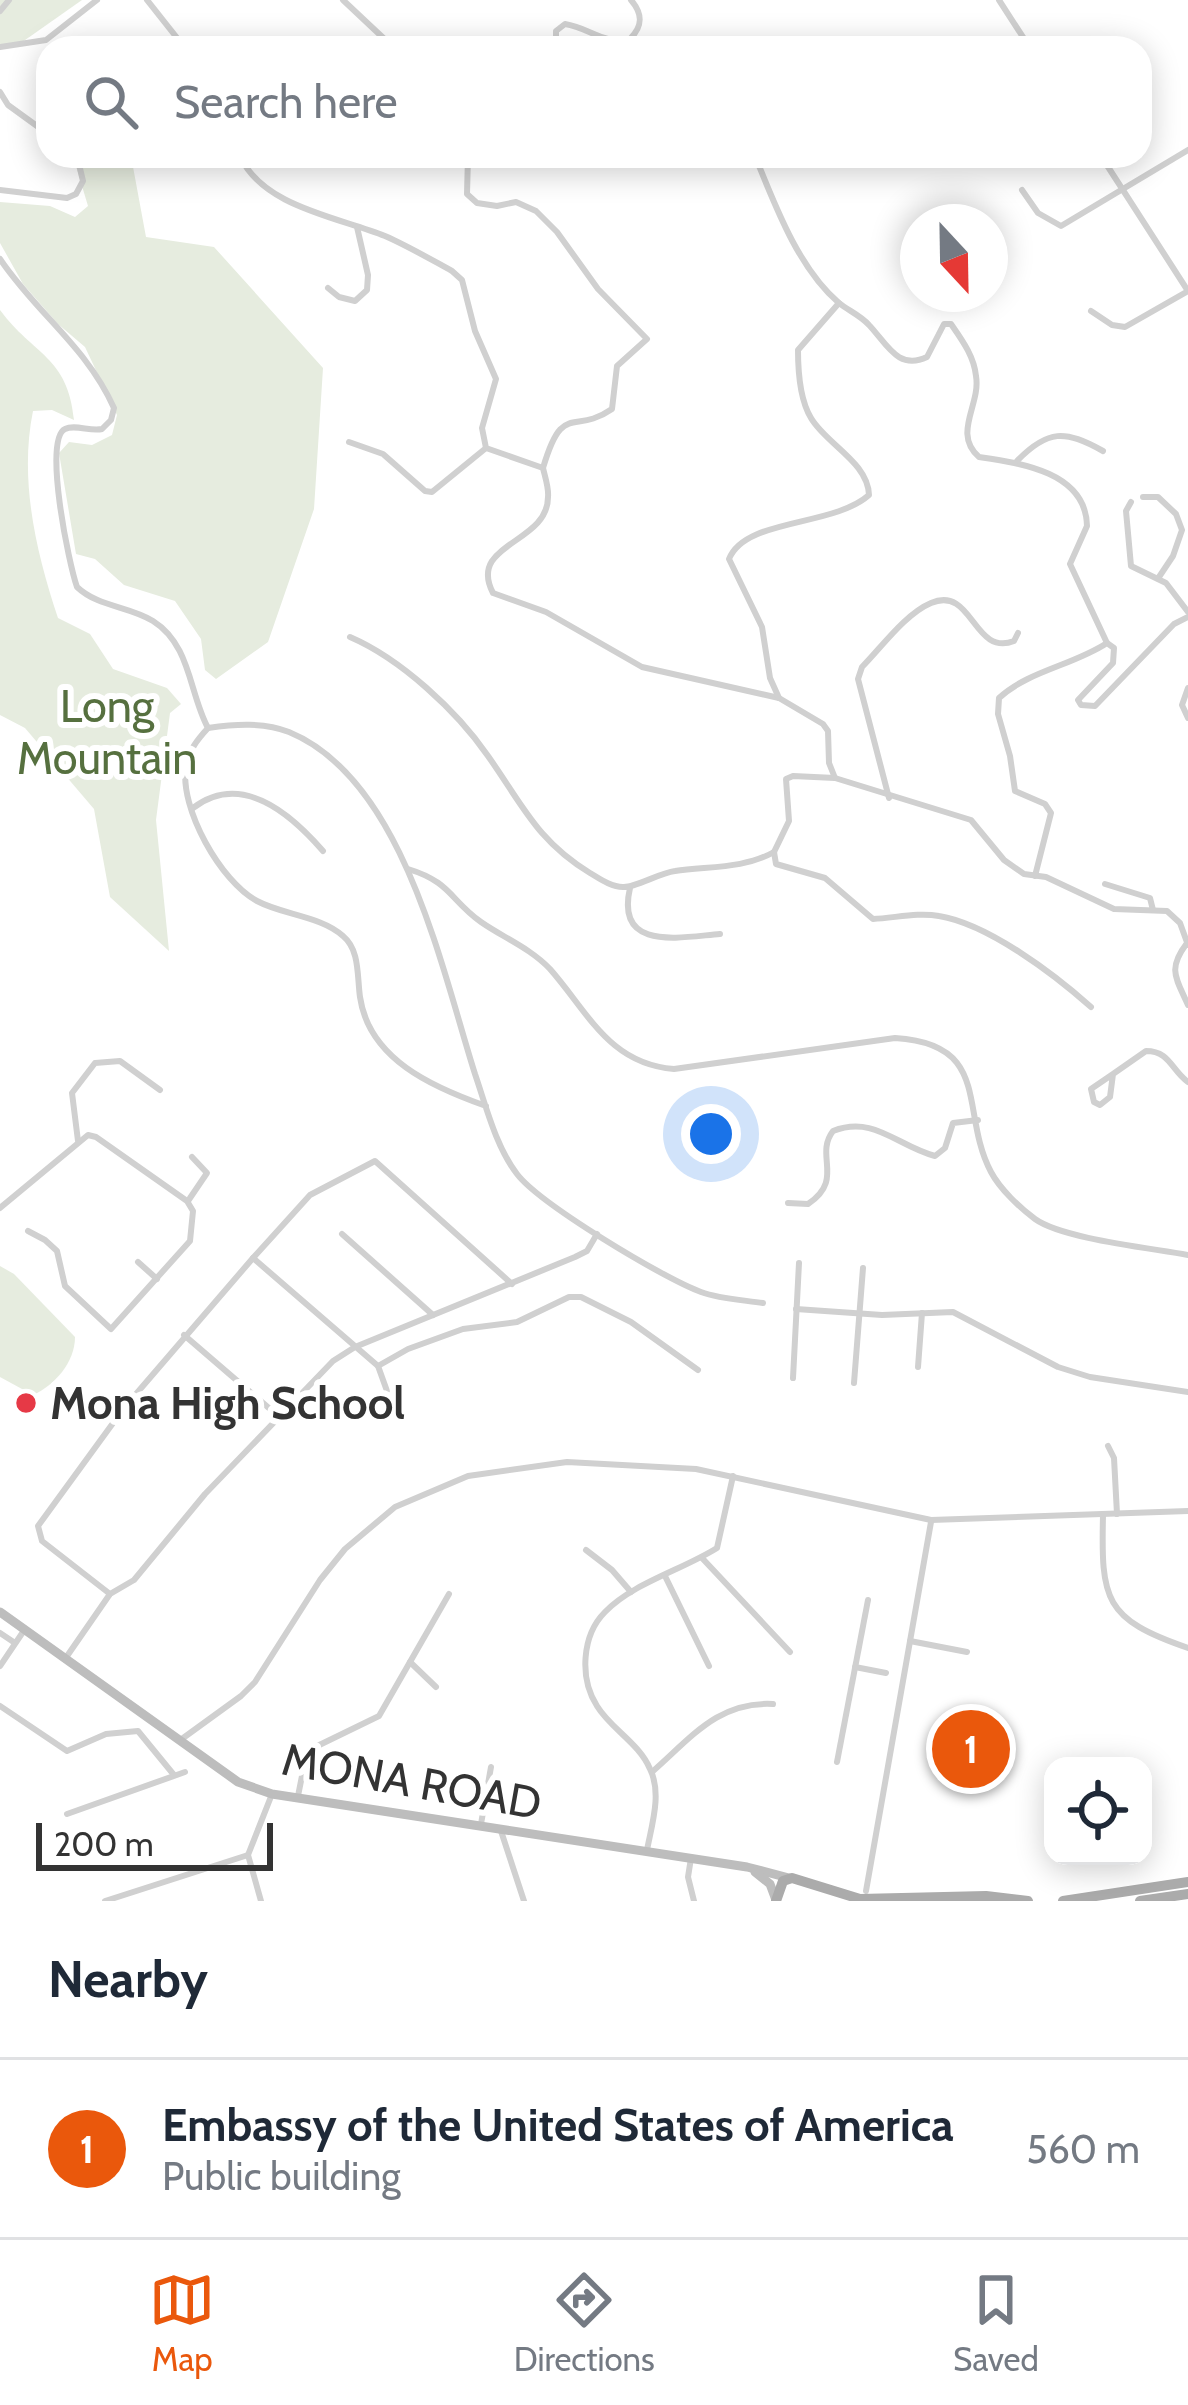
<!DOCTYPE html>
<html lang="en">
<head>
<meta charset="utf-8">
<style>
  body { margin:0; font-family:Cabin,sans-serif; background:#f2f2f3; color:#1f2937 }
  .controls { position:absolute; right:36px; bottom:36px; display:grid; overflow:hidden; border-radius:24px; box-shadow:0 6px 30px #0003 }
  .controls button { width:108px; height:108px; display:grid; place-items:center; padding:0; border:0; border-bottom:3px solid #e0e1e3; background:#fff; color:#1f2937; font:60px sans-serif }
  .compass { position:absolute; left:900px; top:204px; width:108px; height:108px; border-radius:50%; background:#fff; box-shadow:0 6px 30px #0003; rotate:158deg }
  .scale { position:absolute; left:36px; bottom:30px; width:237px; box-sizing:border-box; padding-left:12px; border:6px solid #333; border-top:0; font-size:33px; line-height:42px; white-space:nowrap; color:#333; -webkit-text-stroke:9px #fff; paint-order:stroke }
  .you { position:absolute; left:711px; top:1134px; width:42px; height:42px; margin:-30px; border:9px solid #fff; border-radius:50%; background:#1a73e8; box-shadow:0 0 0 18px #1a73e833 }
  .badge { display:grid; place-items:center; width:78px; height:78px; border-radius:50%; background:#ea580c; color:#fff; font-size:39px; font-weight:700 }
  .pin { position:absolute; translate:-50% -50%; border:6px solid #fff; box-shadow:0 3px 12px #0006 }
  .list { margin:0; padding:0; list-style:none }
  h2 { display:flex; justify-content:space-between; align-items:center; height:156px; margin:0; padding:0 48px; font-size:51px }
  h2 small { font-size:39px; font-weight:400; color:#747a83 }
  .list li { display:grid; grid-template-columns:78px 1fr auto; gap:36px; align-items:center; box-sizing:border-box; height:180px; padding:0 48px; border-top:3px solid #e0e1e3 }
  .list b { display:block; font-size:45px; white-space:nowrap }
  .list p { margin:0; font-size:39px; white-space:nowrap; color:#747a83 }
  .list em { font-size:39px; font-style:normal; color:#747a83 }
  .icon { flex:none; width:66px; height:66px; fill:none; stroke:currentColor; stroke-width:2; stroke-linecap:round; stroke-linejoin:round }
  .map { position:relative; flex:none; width:1188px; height:1901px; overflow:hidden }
  .search { position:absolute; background:#fff; box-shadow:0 6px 30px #0003; left:36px; right:36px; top:36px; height:132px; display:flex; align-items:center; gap:30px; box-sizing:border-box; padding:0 42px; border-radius:36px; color:#747a83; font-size:45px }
  .sheet { height:336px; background:#fff }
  nav { display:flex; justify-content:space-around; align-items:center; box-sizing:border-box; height:168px; border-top:3px solid #e0e1e3; background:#fff; font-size:33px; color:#747a83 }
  nav a { display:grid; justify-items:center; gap:6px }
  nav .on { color:#ea580c }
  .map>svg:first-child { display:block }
  .green { fill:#e6ecdf }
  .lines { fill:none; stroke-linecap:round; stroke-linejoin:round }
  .street { stroke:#d0d0d0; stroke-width:6 }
  .secondary { stroke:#bdbdbd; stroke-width:9 }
  .primary { stroke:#ababab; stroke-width:10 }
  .poi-dot { fill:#e63946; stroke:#fff; stroke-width:4.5 }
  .labels { text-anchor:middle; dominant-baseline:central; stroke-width:12; stroke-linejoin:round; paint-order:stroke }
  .park-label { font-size:45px; fill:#56703f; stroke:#fff }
  .poi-label { font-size:45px; font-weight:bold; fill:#333; stroke:#fff; text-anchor:start }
  .street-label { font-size:45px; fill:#333; stroke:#fff }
</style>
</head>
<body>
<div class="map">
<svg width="1188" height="1901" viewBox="0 0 1188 1901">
  <rect width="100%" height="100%" fill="#fff"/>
  <!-- green -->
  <g class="green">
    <polygon points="0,0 82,0 18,45 0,44"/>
    <polygon points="73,156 131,156 146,237 214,247 323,368 314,509 268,642 216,679 205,670 201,639 175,601 124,585 95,559 76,554 59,453 69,442 92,445 112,435 117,415 85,347 58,324 23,284 0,243 0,202 50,206 75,217 88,206"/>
    <path d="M 0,310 C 33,355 68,356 74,420 L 52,410 L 33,411 C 19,480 36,552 58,618 L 90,634 L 113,669 L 167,688 L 181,704 L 170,713 L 156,820 L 169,951 L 110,897 L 94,809 L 25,728 L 0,715 Z"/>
    <path d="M 0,1266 L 14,1274 L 75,1337 C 75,1362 55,1385 33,1395 L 0,1377 Z"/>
  </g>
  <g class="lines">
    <!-- street -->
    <g class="street">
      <polyline points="147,0 185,48"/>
      <polyline points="343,0 394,48"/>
      <polyline points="999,0 1030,48"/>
      <polyline points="0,11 9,0"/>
      <polyline points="0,47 46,40 97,0"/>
      <path d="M 562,48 L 556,42 L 556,31 L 565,24 C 590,28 604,45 630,39 C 643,26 643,14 631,0"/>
      <polyline points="0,92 8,105 48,134"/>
      <path d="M 240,156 C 263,207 338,217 385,236 C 408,246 430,259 452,271 L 462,280 L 475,331 L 496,379 L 482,428 L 486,448 L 543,468 C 545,477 549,488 548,497 C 548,544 467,543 493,593 L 546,612 L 642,667 L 779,698 L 823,724 L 828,731 L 829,763 L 835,778 L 971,820 L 1004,860 L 1024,874 L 1046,877 L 1114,909 L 1167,911 L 1180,923 L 1188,945"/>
      <path d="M 468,156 L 467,194 L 477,203 L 497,206 L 516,202 L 536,211 L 557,232 L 598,289 L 647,339 L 617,366 L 612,409 C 573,436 563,400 543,468"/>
      <path d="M 755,156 C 775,205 798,268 839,303 C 849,311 860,315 869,325 C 887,344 898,371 927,357 L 944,324 L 951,324 C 962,340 974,356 976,376 C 981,405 952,433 979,457 C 1020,463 1086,472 1087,526 L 1070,564 L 1107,643"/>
      <polyline points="0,190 67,198 76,194 83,181 77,156"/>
      <polyline points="1022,190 1038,213 1061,226 1188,150"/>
      <path d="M 0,259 C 37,314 86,346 114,408 L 111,420 L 102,429 C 91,432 75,424 65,429 C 43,439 69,565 77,587 C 98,607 129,606 153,621 C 191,645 189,693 208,728"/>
      <polyline points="328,288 339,297 355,301 367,290 368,275 357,227"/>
      <polyline points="1091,311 1112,325 1125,327 1188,291 1101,156"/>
      <polyline points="349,442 383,454 425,491 432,492 486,448"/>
      <path d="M 1017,461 C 1048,429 1065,430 1103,451"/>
      <polyline points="1143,497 1158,497 1176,514 1182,530 1173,556 1159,577"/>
      <polyline points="1131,502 1126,511 1131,566 1166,583 1188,612"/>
      <path d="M 350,637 C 401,659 457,711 488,756 C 522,804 537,841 590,873 C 600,879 611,887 623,887 C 635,888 659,873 675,871 C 708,866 744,869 774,852"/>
      <polyline points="1188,688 1182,705 1188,718"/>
      <path d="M 779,698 L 770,678 L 762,627 L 729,559 C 745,518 833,527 869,495 C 868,462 826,444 811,418 C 800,400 798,370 798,350 L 839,303"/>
      <path d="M 889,798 L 858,679 L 862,667 C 881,648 905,614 931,603 C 973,585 973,657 1014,641 L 1018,633"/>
      <path d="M 193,808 C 242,771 291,814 323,851"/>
      <path d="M 774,852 L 776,864 L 825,878 L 873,919 C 895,918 918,912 939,916 C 988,924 1054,974 1091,1007"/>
      <polyline points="774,852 789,821 786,779 793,776 835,778"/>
      <path d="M 408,869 C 451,882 450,900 481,922 C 504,938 530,948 550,969 C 588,1012 609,1064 674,1069 L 895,1038 C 993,1044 959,1112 991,1172 C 1000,1189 1020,1208 1035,1219 C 1063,1239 1151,1248 1188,1255"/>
      <path d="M 1035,876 L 1051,813 L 1045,804 L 1015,791 L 1010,756 L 998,714 L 999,698 C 1028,671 1074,665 1107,643 L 1114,648 L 1113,663 L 1078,700 L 1081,705 L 1095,706 L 1174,624 L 1188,617"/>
      <polyline points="1105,884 1150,898 1153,910"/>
      <path d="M 630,888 C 615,952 681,937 720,934"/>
      <path d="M 1187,943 C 1167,969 1176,978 1188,1005"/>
      <path d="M 1113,1074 L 1091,1089 L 1094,1102 L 1100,1105 L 1110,1097 L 1113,1074 L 1146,1051 C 1170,1051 1171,1070 1188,1082"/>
      <path d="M 486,1106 C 432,1087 369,1059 360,997 C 357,976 360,950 343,936 C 321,916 283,915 257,901 C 221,882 179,808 186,767 C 189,750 197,740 208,728 C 235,724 264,722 289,732 C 403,779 441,967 475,1074 C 486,1106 496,1147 517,1174 C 540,1204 663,1278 701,1292 C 720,1299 743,1300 763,1303"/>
      <polyline points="78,1141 72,1093 95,1063 120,1061 160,1090"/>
      <polyline points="188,1201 207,1173 192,1157"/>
      <path d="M 788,1203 L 808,1204 C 845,1179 814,1156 833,1131 C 874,1115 897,1146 935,1156 L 945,1148 L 953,1123 L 978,1120"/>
      <polyline points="0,1208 88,1135 96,1137 187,1201 193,1211 190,1241 111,1329 65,1286 57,1251 45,1240 28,1231"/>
      <polyline points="342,1234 433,1315"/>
      <polyline points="253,1258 378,1366 387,1391"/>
      <polyline points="138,1262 157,1279"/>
      <polyline points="796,1309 882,1315 953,1312 1058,1367 1090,1377 1188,1392"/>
      <polyline points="184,1335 277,1415"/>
      <polyline points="378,1366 408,1349 463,1329 517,1322 569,1297 581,1297 631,1322 698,1370"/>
      <polyline points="918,1367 922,1313"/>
      <polyline points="793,1378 799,1263"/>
      <polyline points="854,1383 863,1268"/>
      <polyline points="1108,1446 1114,1458 1117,1514"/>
      <path d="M 1103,1515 C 1101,1600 1104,1619 1188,1648"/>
      <polyline points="586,1550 612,1570 631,1592"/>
      <polyline points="702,1558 790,1652"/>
      <polyline points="665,1576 709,1666"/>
      <polyline points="110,1594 42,1541 38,1526 124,1408 253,1258 310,1195 375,1161 512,1284"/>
      <polyline points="0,1633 15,1643"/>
      <polyline points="910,1641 967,1652"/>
      <polyline points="65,1659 110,1594 134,1580 205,1494 333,1361 355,1347 575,1257 587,1251 597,1234"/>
      <polyline points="410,1662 436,1687"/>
      <polyline points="0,1666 25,1629"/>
      <polyline points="855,1667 886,1673"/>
      <polyline points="0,1706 67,1751 106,1734 138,1731 174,1775"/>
      <polyline points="179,1741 241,1696 255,1682 320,1580 345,1549 395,1507 468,1476 567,1462 696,1469 931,1520 1188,1511"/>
      <polyline points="837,1762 868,1600"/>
      <path d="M 652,1772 C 691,1738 718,1701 773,1704"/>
      <polyline points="298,1796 307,1751 379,1716 449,1594"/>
      <polyline points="67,1814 185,1772"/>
      <polyline points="481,1824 491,1767"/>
      <polyline points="501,1831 524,1901"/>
      <path d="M 647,1850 C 652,1824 662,1793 650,1769 C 639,1743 611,1729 597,1706 C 579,1678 582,1635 605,1612 C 633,1583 682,1570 717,1548 L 733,1476"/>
      <polyline points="691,1858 688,1877 694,1901"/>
      <polyline points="866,1891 931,1522"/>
      <polyline points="105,1901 248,1855"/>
      <polyline points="261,1901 248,1855 272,1794"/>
    </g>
    <!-- secondary -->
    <g class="secondary">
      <polyline points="0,1612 238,1782 272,1794 747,1867 789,1878"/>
      <polyline points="755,1872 770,1884 776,1900"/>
    </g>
    <!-- primary -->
    <g class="primary">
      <polyline points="776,1901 783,1881 792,1878 860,1899 986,1896 1028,1901"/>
      <polyline points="1063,1901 1188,1882"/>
      <polyline points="1140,1901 1188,1894"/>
    </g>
  </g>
  <!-- markers -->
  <circle class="poi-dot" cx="26" cy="1403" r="12"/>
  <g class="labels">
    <!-- park labels -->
    <g class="park-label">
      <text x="107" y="706">Long<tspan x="107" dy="52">Mountain</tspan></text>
    </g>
    <!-- poi labels -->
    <g class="poi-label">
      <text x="50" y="1403">Mona High School</text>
    </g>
    <!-- street labels -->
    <g class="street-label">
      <text transform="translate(412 1781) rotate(10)">MONA ROAD</text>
    </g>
  </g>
</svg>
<div class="controls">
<button><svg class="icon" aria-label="locate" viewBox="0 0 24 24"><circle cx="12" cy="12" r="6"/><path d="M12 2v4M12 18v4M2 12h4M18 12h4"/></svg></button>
</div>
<svg class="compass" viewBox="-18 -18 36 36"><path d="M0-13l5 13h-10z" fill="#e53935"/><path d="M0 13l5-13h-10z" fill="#747a83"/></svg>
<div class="scale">200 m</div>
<div class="you"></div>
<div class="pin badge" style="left:971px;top:1749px">1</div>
<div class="search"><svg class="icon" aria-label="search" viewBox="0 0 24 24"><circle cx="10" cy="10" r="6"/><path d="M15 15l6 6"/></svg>Search here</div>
</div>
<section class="sheet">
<h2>Nearby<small></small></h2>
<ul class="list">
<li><span class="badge">1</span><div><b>Embassy of the United States of America</b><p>Public building</p></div><em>560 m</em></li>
</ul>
</section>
<nav>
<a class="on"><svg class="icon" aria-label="map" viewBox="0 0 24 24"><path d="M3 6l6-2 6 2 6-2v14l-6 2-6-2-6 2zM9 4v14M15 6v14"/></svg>Map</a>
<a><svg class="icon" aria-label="directions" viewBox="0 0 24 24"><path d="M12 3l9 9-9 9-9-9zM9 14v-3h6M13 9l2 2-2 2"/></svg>Directions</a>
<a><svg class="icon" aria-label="saved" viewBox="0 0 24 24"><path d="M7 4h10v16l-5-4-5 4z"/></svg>Saved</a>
</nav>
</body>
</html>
